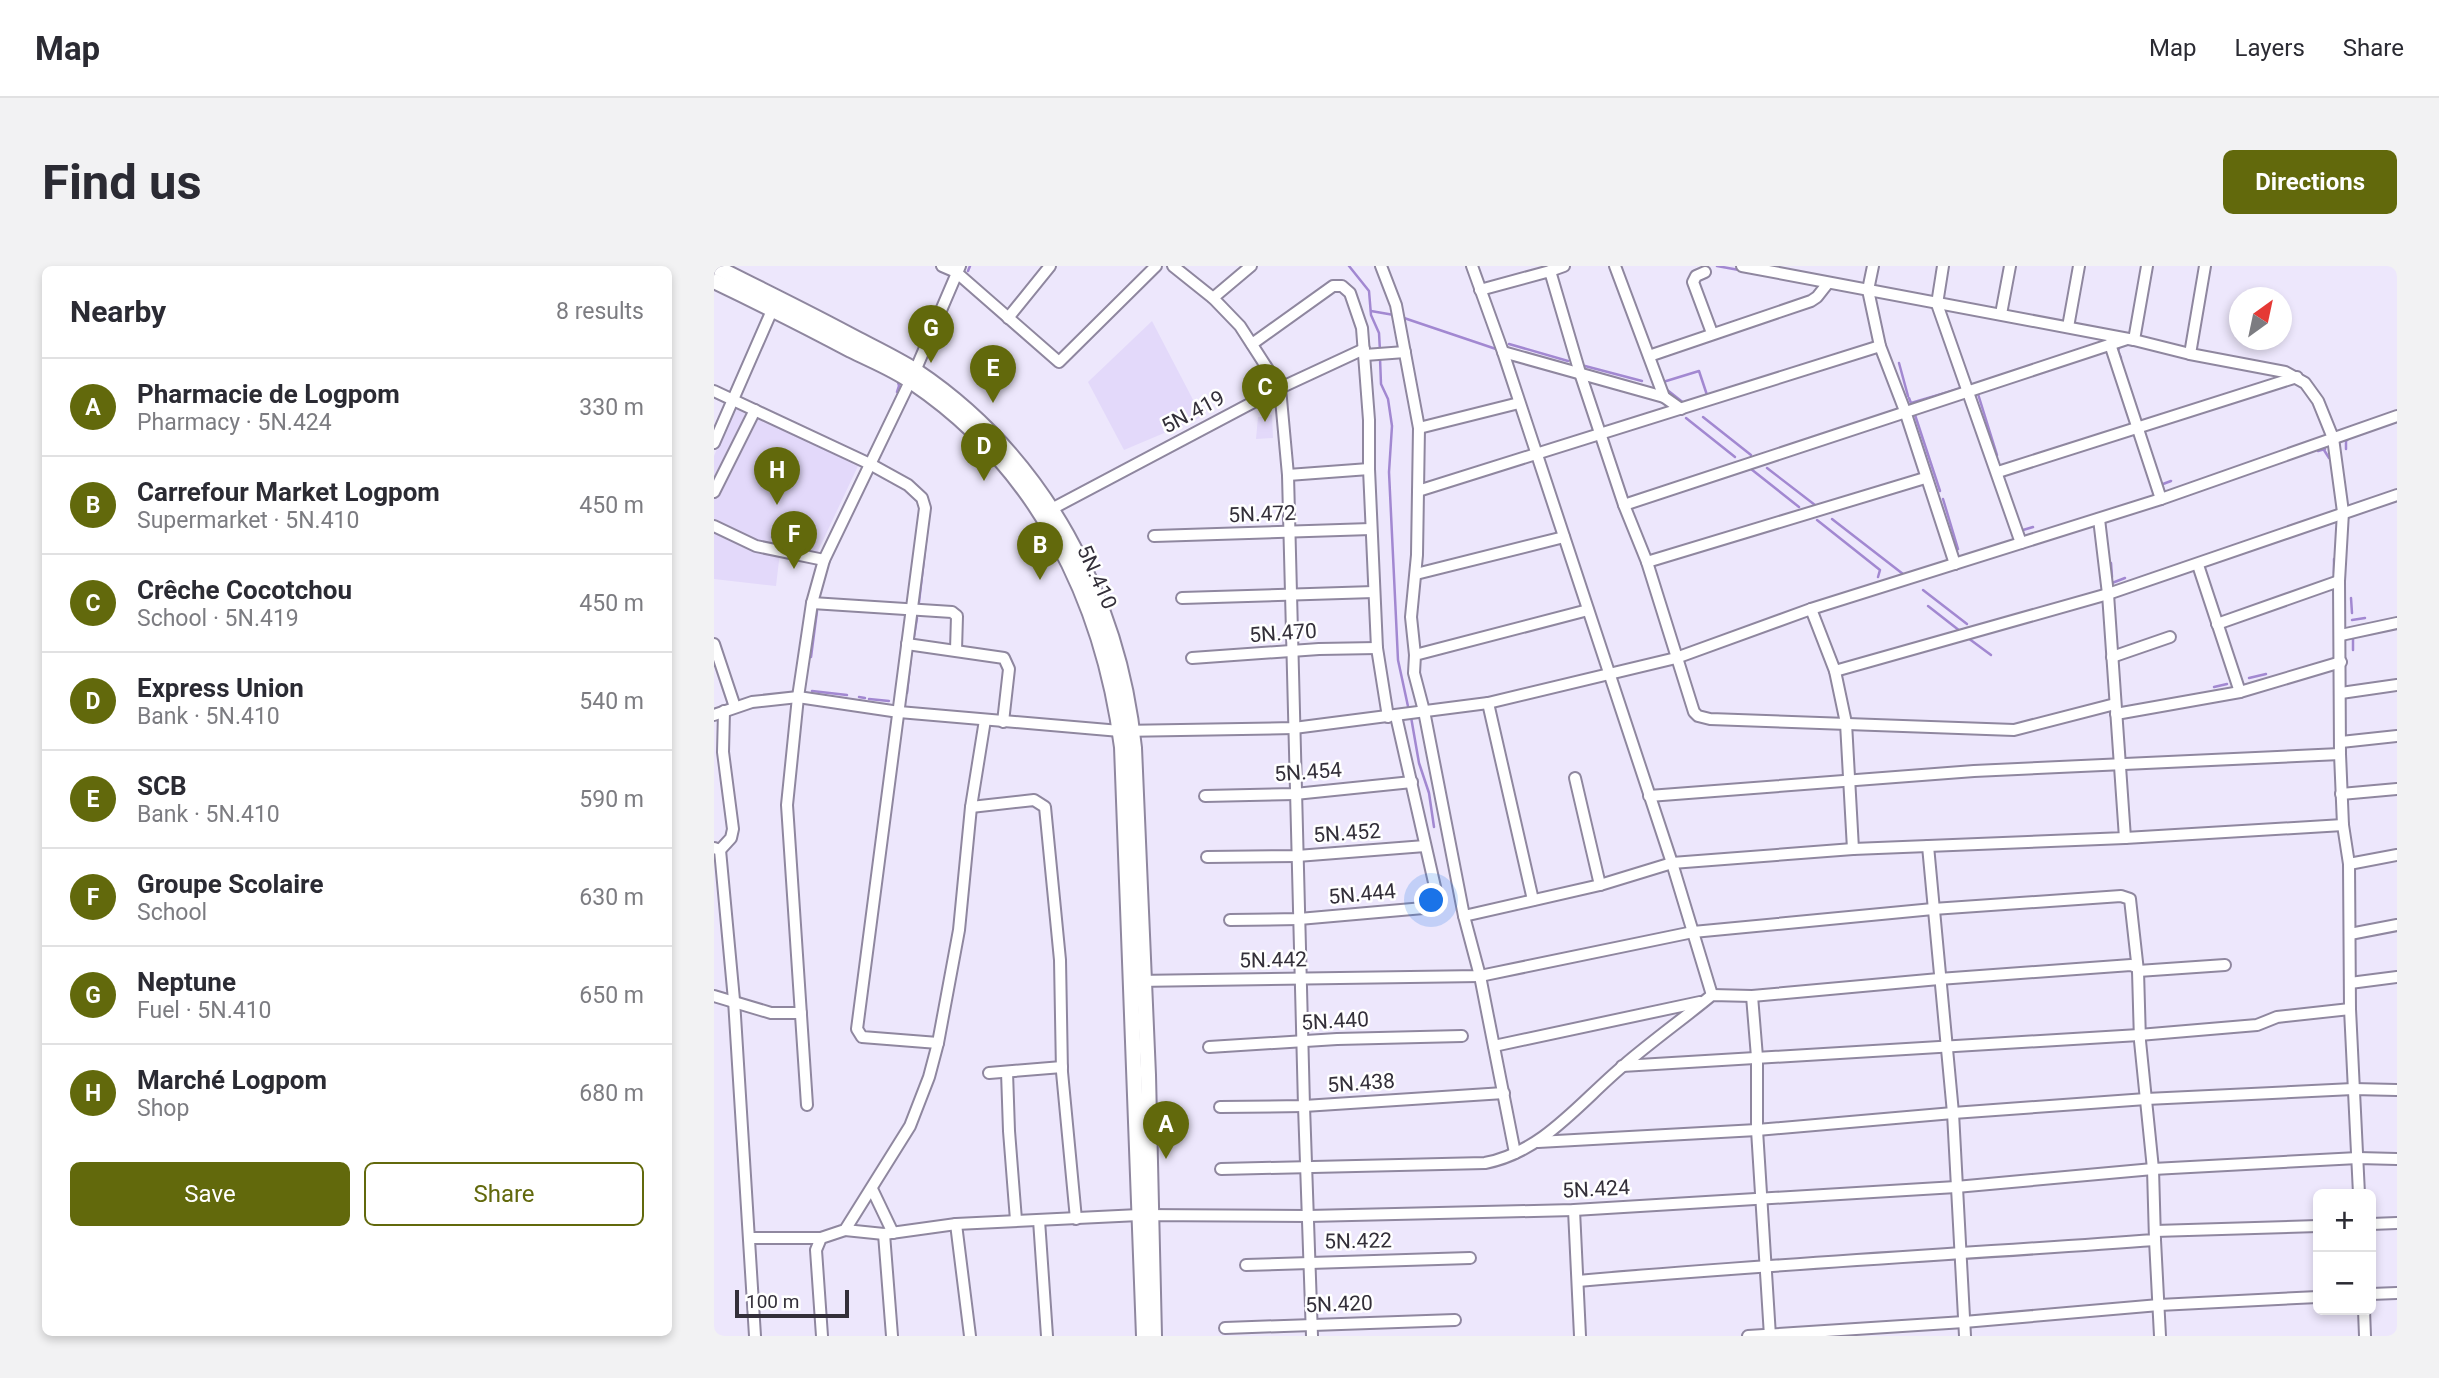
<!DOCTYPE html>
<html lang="en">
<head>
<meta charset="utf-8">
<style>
  body { margin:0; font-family:Roboto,sans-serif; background:#f2f2f3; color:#2b2b33 }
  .controls { position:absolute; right:21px; bottom:21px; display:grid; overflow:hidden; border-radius:10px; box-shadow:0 4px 10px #0003 }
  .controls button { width:63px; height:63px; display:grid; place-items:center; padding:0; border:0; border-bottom:2px solid #e1e1e2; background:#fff; color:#2b2b33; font:35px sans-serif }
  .compass { position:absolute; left:1515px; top:21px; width:63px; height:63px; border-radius:50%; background:#fff; box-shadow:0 4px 10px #0003; rotate:33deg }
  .scale { position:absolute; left:21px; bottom:18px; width:114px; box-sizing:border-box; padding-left:7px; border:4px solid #332f39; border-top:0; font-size:19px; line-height:24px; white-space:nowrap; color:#332f39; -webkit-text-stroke:5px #fff; paint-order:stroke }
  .you { position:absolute; left:718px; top:635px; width:24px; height:24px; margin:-18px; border:5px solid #fff; border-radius:50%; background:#1a73e8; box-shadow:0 0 0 10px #1a73e833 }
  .badge { display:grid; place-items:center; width:46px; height:46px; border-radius:50%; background:#62690c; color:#fff; font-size:23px; font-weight:700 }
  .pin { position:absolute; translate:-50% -58px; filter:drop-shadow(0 2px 4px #0008) }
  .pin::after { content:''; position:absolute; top:37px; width:24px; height:21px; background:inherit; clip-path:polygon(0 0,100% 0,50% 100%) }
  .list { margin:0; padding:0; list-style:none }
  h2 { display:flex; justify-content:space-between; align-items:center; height:91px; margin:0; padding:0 28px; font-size:30px }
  h2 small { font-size:23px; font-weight:400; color:#7c7c81 }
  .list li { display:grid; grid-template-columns:46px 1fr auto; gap:21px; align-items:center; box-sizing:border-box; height:98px; padding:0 28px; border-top:2px solid #e1e1e2 }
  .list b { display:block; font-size:26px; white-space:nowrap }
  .list p { margin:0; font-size:23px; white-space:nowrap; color:#7c7c81 }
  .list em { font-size:23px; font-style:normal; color:#7c7c81 }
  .actions { display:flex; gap:14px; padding:21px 28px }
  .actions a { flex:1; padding:16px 0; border:2px solid #62690c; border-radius:10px; text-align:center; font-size:24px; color:#62690c }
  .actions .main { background:#62690c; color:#fff }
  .map { position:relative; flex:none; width:1683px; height:1070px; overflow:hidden; border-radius:10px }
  header { display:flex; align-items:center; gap:42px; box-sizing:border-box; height:98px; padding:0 35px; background:#fff; border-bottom:2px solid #e1e1e2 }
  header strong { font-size:33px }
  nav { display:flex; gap:38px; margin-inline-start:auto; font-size:24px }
  .intro { display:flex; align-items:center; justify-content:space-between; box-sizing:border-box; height:168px; padding:0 42px }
  h1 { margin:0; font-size:49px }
  .button { padding:18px 32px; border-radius:10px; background:#62690c; color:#fff; font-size:24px; font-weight:700 }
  main { display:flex; gap:42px; padding:0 42px }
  aside { flex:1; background:#fff; border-radius:10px; box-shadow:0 4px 10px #0003 }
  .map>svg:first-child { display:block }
  .built { fill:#e3d9fa }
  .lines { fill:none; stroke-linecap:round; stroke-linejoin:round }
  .stream { stroke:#a288d1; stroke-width:2.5 }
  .minor-casing { stroke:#8f879f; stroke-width:14 }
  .major-casing { stroke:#8f879f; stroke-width:18 }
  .minor { stroke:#fff; stroke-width:10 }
  .major { stroke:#fff; stroke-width:14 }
  .labels { text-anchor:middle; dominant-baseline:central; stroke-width:5; stroke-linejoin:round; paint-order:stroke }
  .street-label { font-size:21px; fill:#332f39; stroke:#fff }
</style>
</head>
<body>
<header>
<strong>Map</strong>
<nav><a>Map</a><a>Layers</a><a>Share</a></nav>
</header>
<div class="intro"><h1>Find us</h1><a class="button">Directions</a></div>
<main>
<aside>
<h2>Nearby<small>8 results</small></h2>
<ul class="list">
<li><span class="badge">A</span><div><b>Pharmacie de Logpom</b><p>Pharmacy · 5N.424</p></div><em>330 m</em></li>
<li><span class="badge">B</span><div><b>Carrefour Market Logpom</b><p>Supermarket · 5N.410</p></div><em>450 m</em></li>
<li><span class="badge">C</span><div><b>Crêche Cocotchou</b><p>School · 5N.419</p></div><em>450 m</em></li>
<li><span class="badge">D</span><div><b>Express Union</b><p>Bank · 5N.410</p></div><em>540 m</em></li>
<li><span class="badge">E</span><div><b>SCB</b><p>Bank · 5N.410</p></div><em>590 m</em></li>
<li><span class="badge">F</span><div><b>Groupe Scolaire</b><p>School</p></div><em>630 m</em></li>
<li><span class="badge">G</span><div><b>Neptune</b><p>Fuel · 5N.410</p></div><em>650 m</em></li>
<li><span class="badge">H</span><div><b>Marché Logpom</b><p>Shop</p></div><em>680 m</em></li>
</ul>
<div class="actions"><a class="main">Save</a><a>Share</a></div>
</aside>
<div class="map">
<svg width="1683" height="1070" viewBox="0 0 1683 1070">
  <rect width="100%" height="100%" fill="#ede7fc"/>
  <!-- built -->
  <g class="built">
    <polygon points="438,55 488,151 410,184 374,116"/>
    <polygon points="22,139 144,200 103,287 67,278 62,320 0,313 0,190"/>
    <polygon points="550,148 558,149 559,172 542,173 544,151 549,151"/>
  </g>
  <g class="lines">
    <!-- stream -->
    <g class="stream">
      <polyline points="635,0 655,25 657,49 665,67 666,85"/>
      <polyline points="1003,0 1025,4"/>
      <polyline points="254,5 256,0"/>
      <polyline points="657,45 680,49"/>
      <polyline points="690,52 782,83"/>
      <polyline points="795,78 854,95"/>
      <polyline points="1406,79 1404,85 1407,92"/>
      <polyline points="666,92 667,118 674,133 678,160 675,206 684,394 695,445"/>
      <polyline points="1185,97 1194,130"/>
      <polyline points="871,100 928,115"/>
      <polyline points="1294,107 1324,97"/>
      <polyline points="183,112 185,120 183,126"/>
      <polyline points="949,116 985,105 994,132"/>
      <polyline points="952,123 971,138"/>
      <polyline points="1264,128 1283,189"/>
      <polyline points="1195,132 1197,137 1248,122"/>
      <polyline points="1202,146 1201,149 1226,225"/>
      <polyline points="989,151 1037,189"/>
      <polyline points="972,152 1021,191"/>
      <polyline points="276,157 286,167"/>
      <polyline points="295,177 311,195"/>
      <polyline points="1632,183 1632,175 1636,171"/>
      <polyline points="1610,184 1615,192"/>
      <polyline points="1604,185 1611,183"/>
      <polyline points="1053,202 1101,239"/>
      <polyline points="1037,203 1085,241"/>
      <polyline points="1449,218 1457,215"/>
      <polyline points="1229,233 1244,283"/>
      <polyline points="1118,253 1189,308"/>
      <polyline points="1103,254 1166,304 1164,311"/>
      <polyline points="1309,264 1319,261"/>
      <polyline points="58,271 64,259"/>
      <polyline points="1620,293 1620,307"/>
      <polyline points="1397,297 1398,311"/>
      <polyline points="1398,317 1411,312"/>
      <polyline points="1209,324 1253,358"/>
      <polyline points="1637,332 1638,347"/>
      <polyline points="1501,333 1505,346"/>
      <polyline points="205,336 215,249"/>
      <polyline points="1214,340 1246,365"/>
      <polyline points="1638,354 1651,352"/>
      <polyline points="1512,367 1516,380"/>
      <polyline points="1639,371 1639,384"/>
      <polyline points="1254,372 1277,389"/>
      <polyline points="199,376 203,352"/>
      <polyline points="97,391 103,345"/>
      <polyline points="1535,412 1552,408"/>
      <polyline points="1500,421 1513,418"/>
      <polyline points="98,425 133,429"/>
      <polyline points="193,427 197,389"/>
      <polyline points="145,431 151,432"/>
      <polyline points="155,433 175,435"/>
      <polyline points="697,451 705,497 715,527 720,561"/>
    </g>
    <!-- minor casing -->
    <g class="minor-casing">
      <g id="minor">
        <polyline points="228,0 242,6 345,96 442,0"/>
        <polyline points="459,0 499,32 526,60 566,122 574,209 590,840 598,1070"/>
        <polyline points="667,0 682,39 705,162 703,289 697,351 701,389"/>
        <polyline points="758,0 789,86 958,597 998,729"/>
        <polyline points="901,0 950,131 967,143"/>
        <polyline points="1028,0 1420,74 1476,88 1571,106 1591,117 1604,135 1619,172 1629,246 1625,315 1626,488 1629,559 1635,598 1683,589"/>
        <polyline points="1159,0 1154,24 1166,80 1191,145 1241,298"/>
        <polyline points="1229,0 1223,38 1307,277"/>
        <polyline points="836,5 850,0"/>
        <polyline points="991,6 982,10 979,16 998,67"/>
        <polyline points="766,24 836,5 866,107 910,239 933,296 980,446 984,450 996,453 1300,464 1401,438"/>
        <polyline points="499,32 537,0"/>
        <polyline points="1287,48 1296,0"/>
        <polyline points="294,52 336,0"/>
        <polyline points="1354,61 1365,0"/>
        <polyline points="1420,74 1433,0"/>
        <polyline points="538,78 619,20 628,20 636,27 648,62 655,154 655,203 663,382 674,451"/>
        <polyline points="1396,78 1447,233"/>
        <polyline points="789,86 950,131"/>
        <polyline points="1476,88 1491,0"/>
        <polyline points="651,89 691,86"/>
        <polyline points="935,90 1097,35 1103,31 1114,17"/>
        <polyline points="0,125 156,198 194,219 208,232 211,242 143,763 148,771 224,777"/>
        <polyline points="705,162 805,137"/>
        <polyline points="0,177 59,42"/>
        <polyline points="1284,206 1583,111"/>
        <polyline points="574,209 655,203"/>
        <polyline points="704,225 1166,80"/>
        <polyline points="0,226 41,144"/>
        <polyline points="910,239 1413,73"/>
        <polyline points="332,246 566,122 650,83"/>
        <polyline points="0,260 42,280 110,294"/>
        <polyline points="440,270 657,263"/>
        <polyline points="933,296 1211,212"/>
        <polyline points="1484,299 1526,426"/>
        <polyline points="702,308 850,271"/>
        <polyline points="468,332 660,326"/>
        <polyline points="98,337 238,346 243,350 242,384"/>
        <polyline points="1097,343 1121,405 1132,457 1139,583"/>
        <polyline points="874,344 701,389 700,407 710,445 750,650 886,619 958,597 1139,583 1411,572 1394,328 1385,253"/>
        <polyline points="1503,358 1625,315"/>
        <polyline points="1627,369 1683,357"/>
        <polyline points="0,378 21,441"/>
        <polyline points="193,378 290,392 295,403 289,456"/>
        <polyline points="1398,391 1456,371"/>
        <polyline points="478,392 605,383 663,382"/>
        <polyline points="1121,405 1394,328 1683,229"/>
        <polyline points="1627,427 1683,419"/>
        <polyline points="774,437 819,634"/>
        <polyline points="1402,448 1526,426 1627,396"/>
        <polyline points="0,449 38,436 84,431 185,446 406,465 580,462 774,437 962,392 1097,343 1447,233 1683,150"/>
        <polyline points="1627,476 1683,470"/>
        <polyline points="861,512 886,619"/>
        <polyline points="1627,528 1683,523"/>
        <polyline points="491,530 581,528 698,516"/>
        <polyline points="935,530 1260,505 1626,488"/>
        <polyline points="257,541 320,534 331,541 346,694 348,806 362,953"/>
        <polyline points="1411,572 1629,559"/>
        <polyline points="1214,580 1239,847 1251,1070"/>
        <polyline points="0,582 6,584 20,734 41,1070"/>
        <polyline points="6,584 17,572 19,563 9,486 10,445"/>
        <polyline points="493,591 583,590 711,580"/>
        <polyline points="1635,598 1636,743 1645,928"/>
        <polyline points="750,650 766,710 801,887"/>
        <polyline points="516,654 585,653 721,641 724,634 682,450"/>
        <polyline points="1636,668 1683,659"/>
        <polyline points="1424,705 1511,699"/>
        <path d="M 422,715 L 766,710 L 979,666 L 1219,643 L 1407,630 L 1416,633 L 1424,705 L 1426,775 L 1439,903 L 1441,974 C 1249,988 1056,998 864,1015"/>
        <polyline points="1636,717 1683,711"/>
        <polyline points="0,730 57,747 87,747"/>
        <polyline points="1038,730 1043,791 1043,864 1056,1070"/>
        <polyline points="780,780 986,736"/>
        <polyline points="495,781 623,773 748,770"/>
        <polyline points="908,800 1425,769 1543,759 1563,751 1636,743"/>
        <polyline points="293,806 295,865 302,954"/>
        <polyline points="275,807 348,801"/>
        <polyline points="93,839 73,539 84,431 98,337 110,294 201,105 246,0"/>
        <polyline points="506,841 590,840 790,827"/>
        <polyline points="824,876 1043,864 1239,847 1432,833 1639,823 1683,824"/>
        <path d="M 507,903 L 771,897 C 829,886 866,836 909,800 C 938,775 969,753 998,729 L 1038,730 L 1225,713 L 1417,699 L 1422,701"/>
        <polyline points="158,923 179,967"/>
        <polyline points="860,944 866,1070"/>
        <polyline points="325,954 333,1070"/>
        <polyline points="242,958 256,1070"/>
        <polyline points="1657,958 1683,957"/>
        <polyline points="131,964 170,968 242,958 425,949 594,950 860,944 1242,921 1439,903 1644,892 1683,893"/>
        <polyline points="1441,965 1604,960"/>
        <polyline points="170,968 178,1070"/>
        <polyline points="35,972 107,972"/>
        <polyline points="1441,974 1446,1070"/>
        <polyline points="532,999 756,992"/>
        <polyline points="1657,1028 1683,1027"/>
        <polyline points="1650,1044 1651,1070"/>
        <polyline points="511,1062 741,1054"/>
        <polyline points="108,1070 102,984 107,972 131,964 196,860 215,811 224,777 245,664 257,541 271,454"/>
        <polyline points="1034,1070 1250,1056 1445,1039 1604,1031"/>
      </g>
    </g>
    <!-- major casing -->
    <g class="major-casing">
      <g id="major">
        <path d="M 0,0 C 47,24 95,47 141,72 C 162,83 183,93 202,105 C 329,190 405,332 420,482 L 434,809 L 440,1070"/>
        <path d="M 0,15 C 46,37 92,60 137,84 C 157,94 180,103 198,116 C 324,201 389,334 408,481 L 430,1070"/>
      </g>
    </g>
    <!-- minor -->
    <use href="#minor" class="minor"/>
    <!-- major -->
    <use href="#major" class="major"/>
  </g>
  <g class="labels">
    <!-- street labels -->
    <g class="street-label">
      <text transform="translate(479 146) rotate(-28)">5N.419</text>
      <text transform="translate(548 248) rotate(-2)">5N.472</text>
      <text transform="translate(383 311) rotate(66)">5N.410</text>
      <text transform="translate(569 367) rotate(-4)">5N.470</text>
      <text transform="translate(594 506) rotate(-4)">5N.454</text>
      <text transform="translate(633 567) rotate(-4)">5N.452</text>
      <text transform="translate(648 628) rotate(-5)">5N.444</text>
      <text transform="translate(559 694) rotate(-1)">5N.442</text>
      <text transform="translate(621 755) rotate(-3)">5N.440</text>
      <text transform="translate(647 817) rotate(-4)">5N.438</text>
      <text transform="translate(882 923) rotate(-3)">5N.424</text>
      <text transform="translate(644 975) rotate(-1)">5N.422</text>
      <text transform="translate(625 1038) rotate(-2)">5N.420</text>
    </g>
  </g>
</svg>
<div class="controls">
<button>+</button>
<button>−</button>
</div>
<svg class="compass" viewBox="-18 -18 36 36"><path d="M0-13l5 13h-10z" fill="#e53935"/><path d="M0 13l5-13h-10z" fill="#7c7c81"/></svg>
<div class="scale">100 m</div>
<div class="you"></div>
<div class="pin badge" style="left:452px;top:893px">A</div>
<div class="pin badge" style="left:326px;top:314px">B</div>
<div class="pin badge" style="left:551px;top:156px">C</div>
<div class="pin badge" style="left:270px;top:215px">D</div>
<div class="pin badge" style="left:279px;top:137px">E</div>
<div class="pin badge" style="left:80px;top:303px">F</div>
<div class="pin badge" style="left:217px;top:97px">G</div>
<div class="pin badge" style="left:63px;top:239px">H</div>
</div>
</main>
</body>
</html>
